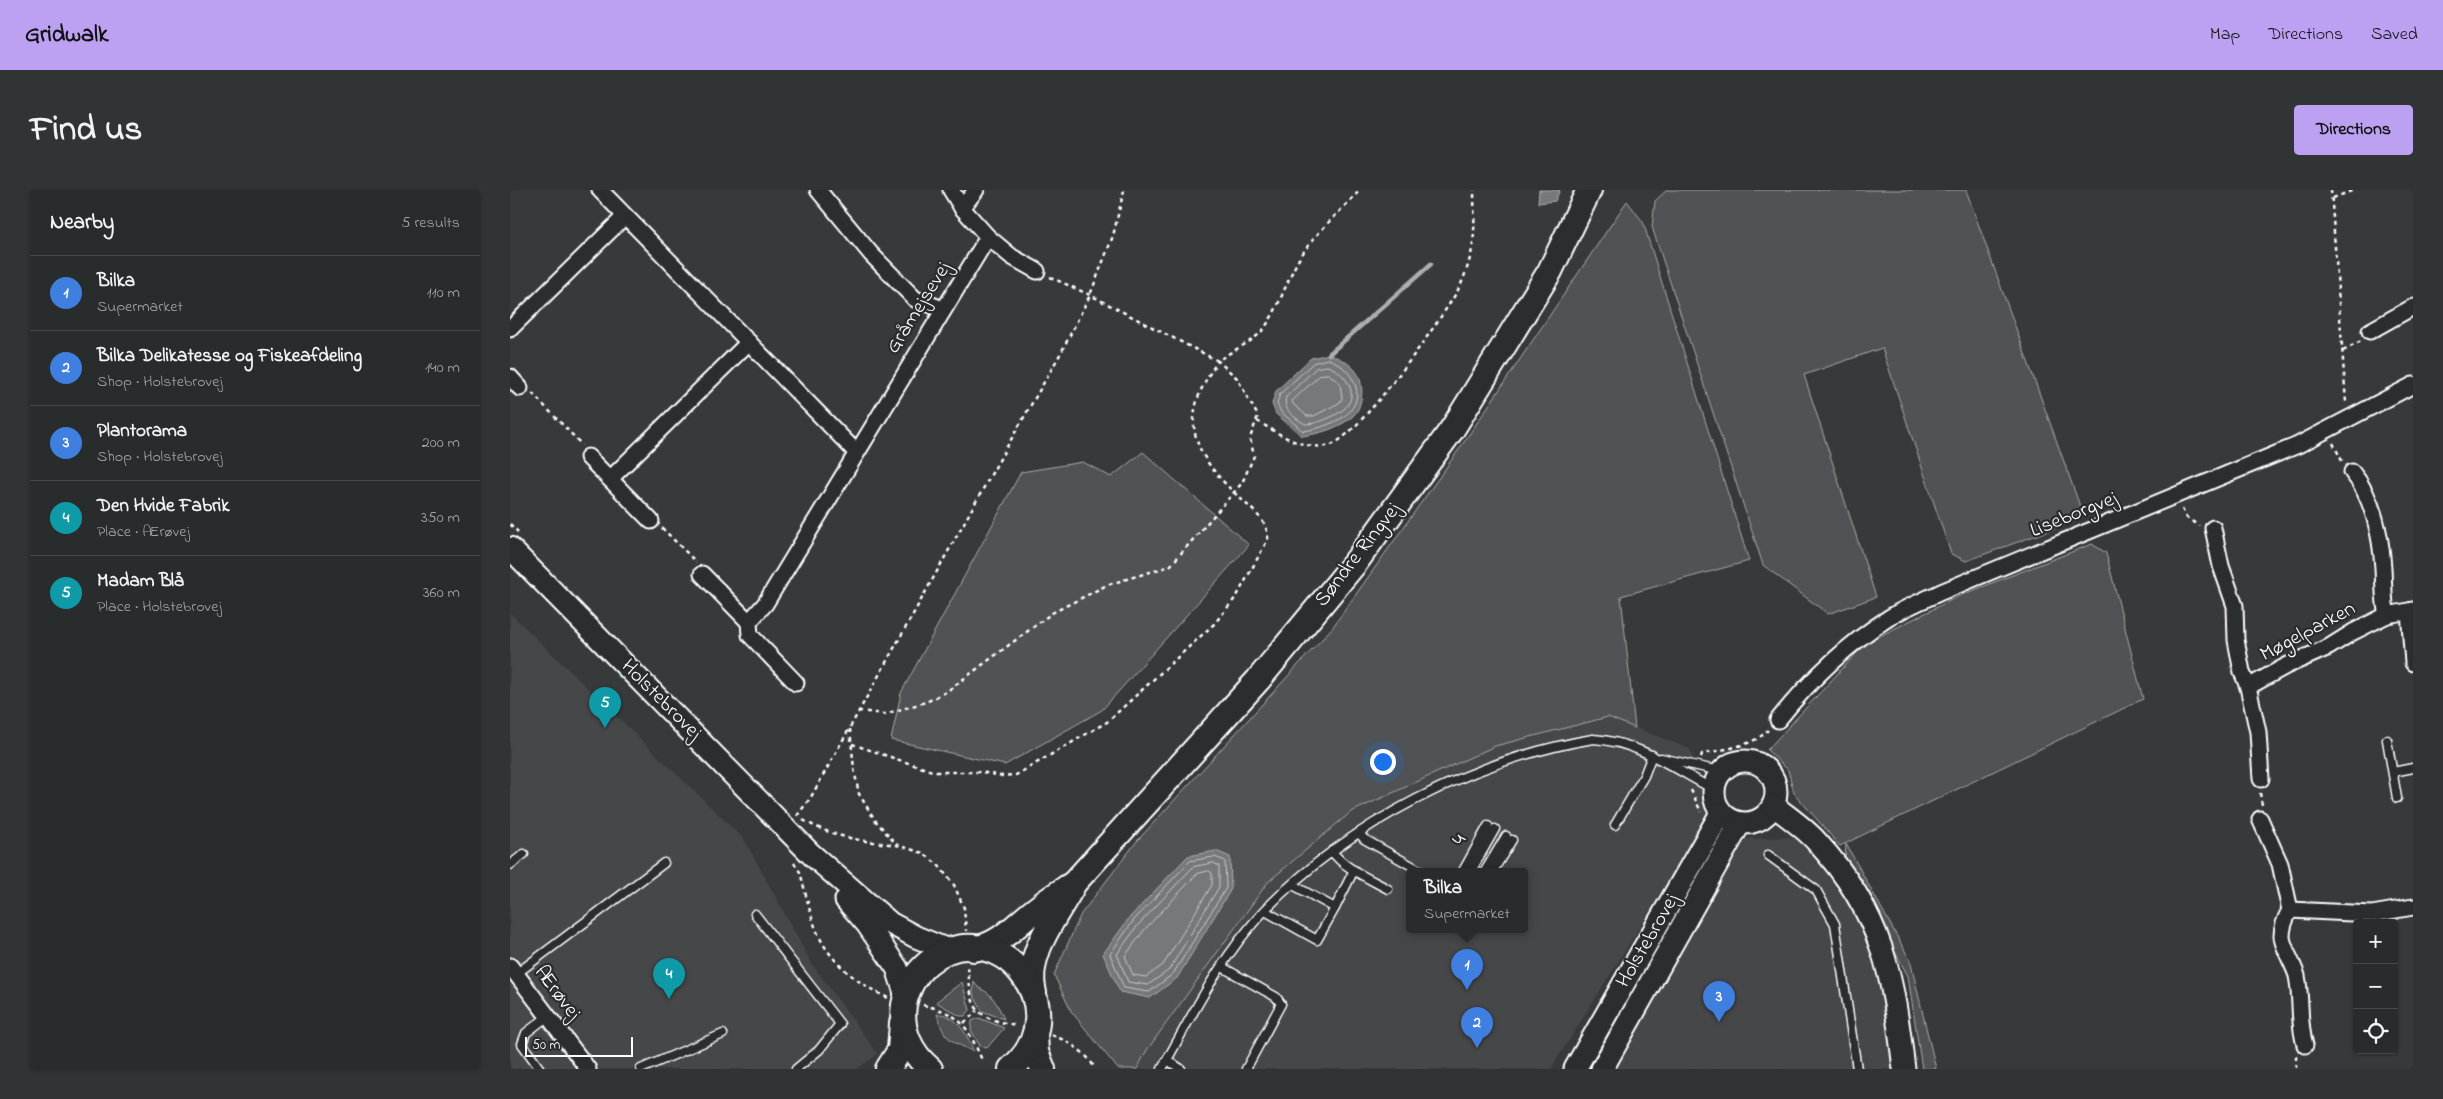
<!DOCTYPE html>
<html lang="en">
<head>
<meta charset="utf-8">
<style>
  body { margin:0; font-family:"Indie Flower",sans-serif; background:#313434; color:#f1f3f6 }
  .controls { position:absolute; right:15px; bottom:15px; display:grid; overflow:hidden; border-radius:5px; box-shadow:0 1px 4px #0004 }
  .controls button { width:45px; height:45px; display:grid; place-items:center; padding:0; border:0; border-bottom:1px solid #454848; background:#292c2c; color:#f1f3f6; font:25px sans-serif }
  .scale { position:absolute; left:15px; bottom:12px; width:108px; box-sizing:border-box; padding-left:5px; border:2px solid #fff; border-top:0; font-size:14px; line-height:18px; white-space:nowrap; color:#fff; -webkit-text-stroke:4px #2a2d2e; paint-order:stroke }
  .you { position:absolute; left:872px; top:571px; width:18px; height:18px; margin:-12px; border:4px solid #fff; border-radius:50%; background:#1a73e8; box-shadow:0 0 0 8px #1a73e833 }
  .badge { display:grid; place-items:center; width:32px; height:32px; border-radius:50%; background:#bca0f2; color:#fff; font-size:16px; font-weight:700 }
  .pin { position:absolute; translate:-50% -41px; filter:drop-shadow(0 1px 2px #0008) }
  .pin::after { content:''; position:absolute; top:26px; width:18px; height:15px; background:inherit; clip-path:polygon(0 0,100% 0,50% 100%) }
  .popup { position:absolute; left:896px; top:678px; width:122px; height:65px; box-sizing:border-box; display:grid; place-content:center; border-radius:5px; background:#292c2c; filter:drop-shadow(0 1px 4px #0005); font-size:16px; white-space:nowrap; color:#a5a7a9 }
  .popup b { font-size:19px; color:#f1f3f6 }
  .popup::after { content:''; position:absolute; left:50%; top:100%; margin-left:-10px; border:10px solid transparent; border-top-color:#292c2c }
  .list { margin:0; padding:0; list-style:none }
  h2 { display:flex; justify-content:space-between; align-items:center; height:65px; margin:0; padding:0 20px; font-size:21px }
  h2 small { font-size:16px; font-weight:400; color:#a5a7a9 }
  .list li { display:grid; grid-template-columns:32px 1fr auto; gap:15px; align-items:center; box-sizing:border-box; height:75px; padding:0 20px; border-top:1px solid #454848 }
  .list b { display:block; font-size:19px; white-space:nowrap }
  .list p { margin:0; font-size:16px; white-space:nowrap; color:#a5a7a9 }
  .list em { font-size:16px; font-style:normal; color:#a5a7a9 }
  .icon { flex:none; width:28px; height:28px; fill:none; stroke:currentColor; stroke-width:2; stroke-linecap:round; stroke-linejoin:round }
  .map { position:relative; flex:none; width:1903px; height:879px; overflow:hidden; border-radius:5px }
  header { display:flex; align-items:center; gap:30px; box-sizing:border-box; height:70px; padding:0 25px; background:#bca0f2; color:#111 }
  header strong { font-size:24px }
  nav { display:flex; gap:28px; margin-inline-start:auto; font-size:18px }
  .intro { display:flex; align-items:center; justify-content:space-between; box-sizing:border-box; height:120px; padding:0 30px }
  h1 { margin:0; font-size:35px }
  .button { padding:12px 22px; border-radius:5px; background:#bca0f2; color:#111; font-size:18px; font-weight:700 }
  main { display:flex; gap:30px; padding:0 30px }
  aside { flex:1; background:#292c2c; border-radius:5px; box-shadow:0 1px 4px #0004 }
  .map>svg:first-child { display:block }
  .built { fill:#444748; fill-rule:evenodd }
  .green { fill:#505354; stroke:#a8a9aa }
  .water { fill:#767879; stroke:#adaeaf }
  .lines { fill:none; stroke-linecap:round; stroke-linejoin:round }
  .shore { stroke:#c8c9c9; stroke-width:1 }
  .stream { stroke:#adaeaf; stroke-width:4.5 }
  .lane-casing { stroke:#fff; stroke-width:11 }
  .street-casing { stroke:#fff; stroke-width:19 }
  .secondary-casing { stroke:#fff; stroke-width:25 }
  .primary-casing { stroke:#fff; stroke-width:28 }
  .path { stroke:#fff; stroke-width:2.5; stroke-dasharray:4 4; stroke-linecap:butt }
  .lane { stroke:#2a2d2e; stroke-width:8 }
  .street { stroke:#2a2d2e; stroke-width:15 }
  .secondary { stroke:#2a2d2e; stroke-width:21 }
  .primary { stroke:#2a2d2e; stroke-width:24 }
  .labels { text-anchor:middle; dominant-baseline:central; stroke-width:4.5; stroke-linejoin:round; paint-order:stroke }
  .street-label { font-size:21px; fill:#fff; stroke:#2a2d2e }
</style>
</head>
<body>
<header>
<strong>Gridwalk</strong>
<nav><a>Map</a><a>Directions</a><a>Saved</a></nav>
</header>
<div class="intro"><h1>Find us</h1><a class="button">Directions</a></div>
<main>
<aside>
<h2>Nearby<small>5 results</small></h2>
<ul class="list">
<li><span class="badge" style="background:#3f7fe0">1</span><div><b>Bilka</b><p>Supermarket</p></div><em>110 m</em></li>
<li><span class="badge" style="background:#3f7fe0">2</span><div><b>Bilka Delikatesse og Fiskeafdeling</b><p>Shop · Holstebrovej</p></div><em>140 m</em></li>
<li><span class="badge" style="background:#3f7fe0">3</span><div><b>Plantorama</b><p>Shop · Holstebrovej</p></div><em>200 m</em></li>
<li><span class="badge" style="background:#0f9aa8">4</span><div><b>Den Hvide Fabrik</b><p>Place · Ærøvej</p></div><em>350 m</em></li>
<li><span class="badge" style="background:#0f9aa8">5</span><div><b>Madam Blå</b><p>Place · Holstebrovej</p></div><em>360 m</em></li>
</ul>
</aside>
<div class="map">
<svg width="1903" height="879" viewBox="0 0 1903 879">
  <rect width="100%" height="100%" fill="#373a3b"/>
  <filter id="ink" filterUnits="userSpaceOnUse"><feTurbulence type="fractalNoise" baseFrequency=".02" numOctaves="2"/><feDisplacementMap in="SourceGraphic" scale="10" xChannelSelector="R" yChannelSelector="G"/><feConvolveMatrix kernelMatrix="1 2 1 2 8 2 1 2 1" color-interpolation-filters="sRGB"/></filter>
  <g filter="url(#ink)">
    <!-- built -->
    <g class="built">
      <polygon points="0,423 234,649 302,774 368,864 347,879 0,879"/>
      <path d="M 1098,527 L 1180,559 L 1200,625 L 1041,879 L 627,879 L 637,860 L 758,692 L 841,622 L 984,556 ZM 900,681 L 1014,681 L 1014,739 L 900,739 Z"/>
      <polygon points="1285,647 1315,682 1340,717 1366,762 1385,879 1105,879 1231,649"/>
    </g>
    <!-- green -->
    <g class="green">
      <polygon points="1157,0 1456,0 1571,319 1565,331 1456,371 1441,364 1372,158 1294,185 1366,407 1318,424 1253,375 1142,37 1145,11"/>
      <polygon points="1117,11 1133,32 1239,371 1111,406 1125,538 1098,527 985,556 841,622 758,692 637,860 627,879 608,879 561,821 544,785 571,724 627,651 822,438 950,258"/>
      <polygon points="633,262 739,355 592,520 495,575 381,550 391,503 511,282 573,272 601,287"/>
      <polygon points="1582,354 1596,363 1633,509 1330,656 1284,603 1278,580 1257,560 1356,453 1449,406"/>
      <polygon points="1336,654 1400,770 1426,879 1412,879 1398,786 1335,668"/>
      <path d="M 464,791 C 467,799 473,799 479,804 C 486,811 490,820 494,829 L 472,821 L 463,804 Z"/>
      <polygon points="452,792 460,820 455,826 450,826 426,812"/>
      <path d="M 427,824 C 445,823 458,845 463,860 L 462,861 C 439,850 434,849 427,824 Z"/>
      <polygon points="469,828 494,838 477,858 470,856 461,840 462,831"/>
    </g>
    <!-- water -->
    <g class="water">
      <polygon points="1029,0 1050,0 1045,11 1028,13"/>
      <path d="M 819,164 C 829,168 838,172 845,180 C 855,192 854,217 842,227 C 829,238 809,244 792,246 L 766,224 L 762,214 L 766,201 L 801,168 Z"/>
      <polygon points="706,661 720,667 721,699 667,788 640,808 610,802 593,764 620,727 678,666"/>
    </g>
    <g class="lines">
      <!-- shore -->
      <g class="shore">
        <path d="M 818,169 C 839,176 857,201 840,221 C 832,231 806,240 793,241 L 771,222 L 767,214 L 770,204 L 803,173 Z"/>
        <path d="M 817,176 C 833,180 851,203 835,218 C 825,227 807,234 795,234 C 785,228 772,220 776,207 L 806,178 Z"/>
        <polygon points="818,184 830,193 832,209 829,213 804,226 797,226 783,214 782,211 810,185"/>
        <polygon points="705,667 715,671 716,698 663,784 639,802 614,798 600,764 624,730 680,671"/>
        <polygon points="704,673 709,676 709,697 659,780 638,795 618,792 607,764 629,734 683,677"/>
        <polygon points="699,681 702,683 702,695 653,775 636,787 623,785 615,766 635,739 687,684"/>
      </g>
      <!-- stream -->
      <polyline class="stream" points="819,164 921,74"/>
      <!-- lane casing -->
      <g class="lane-casing">
        <g id="lane">
          <polyline points="1877,550 1887,608"/>
          <polyline points="1151,568 1210,581"/>
          <polyline points="1883,582 1903,578"/>
          <polyline points="1105,635 1134,586 1142,565"/>
          <polyline points="849,643 854,649 911,681"/>
          <path d="M 822,661 C 833,678 860,689 878,699"/>
          <polyline points="1258,665 1306,700 1325,734 1347,879"/>
          <polyline points="0,675 14,664"/>
          <polyline points="953,681 978,636"/>
          <polyline points="961,681 985,639"/>
          <polyline points="975,681 996,646"/>
          <polyline points="983,681 1002,650"/>
          <polyline points="825,718 844,680"/>
          <polyline points="755,721 807,750 825,718 783,695"/>
          <polyline points="245,724 330,834 309,860 286,879"/>
          <polyline points="712,777 766,807 771,814 736,879"/>
          <polyline points="6,784 154,673"/>
          <polyline points="657,870 671,879"/>
          <polyline points="30,879 12,854 16,843 38,826"/>
          <polyline points="131,879 213,844"/>
          <path d="M 652,879 C 682,825 712,765 755,720 C 839,633 964,569 1083,549 C 1127,551 1165,579 1203,599"/>
        </g>
      </g>
      <!-- street casing -->
      <g class="street-casing">
        <g id="street">
          <polyline points="90,0 346,262"/>
          <polyline points="308,0 361,64 405,109 433,119"/>
          <polyline points="441,0 452,18 478,47"/>
          <polyline points="452,18 466,0"/>
          <polyline points="0,139 115,26"/>
          <polyline points="1860,141 1903,117"/>
          <polyline points="0,187 10,198"/>
          <polyline points="78,267 141,331"/>
          <path d="M 1842,282 C 1863,307 1871,346 1873,378 C 1874,394 1873,409 1877,425 L 1899,421"/>
          <polyline points="100,289 239,152"/>
          <polyline points="1703,338 1711,376 1725,416 1726,450 1732,482 1738,497 1776,476 1819,457 1843,442 1877,425"/>
          <polyline points="192,384 239,432"/>
          <polyline points="1903,420 1899,421 1903,473"/>
          <polyline points="286,493 240,445 239,432 255,414 478,47 502,67 527,81"/>
          <polyline points="1738,497 1748,542 1751,589"/>
          <path d="M 1268,530 C 1300,490 1336,455 1380,427 C 1396,417 1414,410 1431,402 L 1788,255 L 1903,195"/>
          <path d="M 1750,629 L 1770,674 L 1780,720 C 1775,729 1772,736 1772,746 C 1772,756 1784,775 1787,786 C 1792,810 1788,833 1795,855"/>
          <polyline points="1780,720 1862,724 1903,717"/>
          <polyline points="0,776 78,879"/>
        </g>
      </g>
      <!-- secondary casing -->
      <g class="secondary-casing">
        <g id="secondary">
          <polyline points="0,358 301,664 380,733 406,747 441,761"/>
          <circle cx="1235" cy="602" r="31"/>
          <path d="M 1263,615 C 1278,627 1295,638 1307,652 C 1373,724 1383,786 1394,879"/>
          <polyline points="336,710 357,734 387,778 396,806"/>
          <polyline points="1065,879 1211,623"/>
          <polyline points="1092,879 1230,633"/>
        </g>
      </g>
      <!-- primary casing -->
      <g class="primary-casing">
        <g id="primary">
          <path d="M 464,759 C 492,754 507,733 529,717 C 540,708 552,701 564,693 L 748,490 L 845,373 L 943,238 L 1040,81 L 1079,0"/>
          <path d="M 524,803 C 514,766 545,728 562,697"/>
          <polyline points="525,844 526,862 533,879"/>
          <polyline points="378,879 390,860 392,833"/>
          <path d="M 420,879 C 401,863 390,840 394,815 C 397,799 405,784 418,773 C 484,717 572,819 501,879"/>
        </g>
      </g>
      <!-- path -->
      <g class="path">
        <polyline points="1821,0 1836,213"/>
        <polyline points="1823,8 1844,0"/>
        <path d="M 540,87 L 580,105 L 708,171 C 722,160 740,154 752,141 C 769,120 775,93 789,69 C 805,43 830,22 850,0"/>
        <polyline points="1833,161 1851,151"/>
        <polyline points="22,203 72,255"/>
        <path d="M 747,231 C 770,244 789,259 817,256 C 844,254 932,128 948,100 C 953,91 957,79 960,68 C 966,47 964,22 964,0"/>
        <polyline points="1823,253 1833,273"/>
        <polyline points="1672,319 1677,328 1689,336"/>
        <polyline points="0,334 8,342"/>
        <polyline points="152,338 186,372"/>
        <polyline points="340,539 344,579 349,604 365,630 387,655 413,663 429,676 444,695 454,718 456,741"/>
        <path d="M 342,554 L 425,582 L 471,582 L 491,586 L 506,585 L 597,532 L 704,434 L 727,406 L 758,349 C 758,332 744,321 732,310 C 682,264 666,230 708,171 L 727,188 L 748,226 L 740,248 L 744,266 L 732,293 L 660,376 L 597,395 L 542,423 L 436,502 L 416,512 L 375,524 L 349,521"/>
        <path d="M 1191,567 L 1192,564 C 1213,559 1242,557 1258,540"/>
        <polyline points="1181,600 1191,622"/>
        <polyline points="1750,603 1752,615"/>
        <polyline points="287,626 301,607 483,281 552,161 580,105 603,46 614,0"/>
        <path d="M 293,630 C 325,648 352,651 387,655"/>
        <path d="M 284,673 L 290,682 C 296,703 300,728 310,748 C 324,776 351,795 378,808"/>
        <path d="M 458,777 C 461,818 463,828 506,835"/>
        <path d="M 413,815 C 453,824 457,837 473,872"/>
        <polyline points="454,833 467,821"/>
        <path d="M 542,845 C 558,851 578,863 585,879"/>
        <polyline points="1786,866 1786,879"/>
      </g>
      <!-- lane -->
      <use href="#lane" class="lane"/>
      <!-- street -->
      <use href="#street" class="street"/>
      <!-- secondary -->
      <use href="#secondary" class="secondary"/>
      <!-- primary -->
      <use href="#primary" class="primary"/>
    </g>
  </g>
  <g class="labels">
    <!-- street labels -->
    <g class="street-label">
      <text transform="translate(409 118) rotate(-58)">Gråmejsevej</text>
      <text transform="translate(1564 325) rotate(-22)">Liseborgvej</text>
      <text transform="translate(848 365) rotate(-52)">Søndre Ringvej</text>
      <text transform="translate(1798 442) rotate(-28)">Møgelparken</text>
      <text transform="translate(151 510) rotate(45)">Holstebrovej</text>
      <text transform="translate(950 650) rotate(-61)">4</text>
      <text transform="translate(1138 751) rotate(-60)">Holstebrovej</text>
      <text transform="translate(47 803) rotate(53)">Ærøvej</text>
    </g>
  </g>
</svg>
<div class="controls">
<button>+</button>
<button>−</button>
<button><svg class="icon" aria-label="locate" viewBox="0 0 24 24"><circle cx="12" cy="12" r="6"/><path d="M12 2v4M12 18v4M2 12h4M18 12h4"/></svg></button>
</div>
<div class="scale">50 m</div>
<div class="you"></div>
<div class="pin badge" style="left:957px;top:800px;background:#3f7fe0">1</div>
<div class="popup"><b>Bilka</b>Supermarket</div>
<div class="pin badge" style="left:967px;top:858px;background:#3f7fe0">2</div>
<div class="pin badge" style="left:1209px;top:832px;background:#3f7fe0">3</div>
<div class="pin badge" style="left:159px;top:809px;background:#0f9aa8">4</div>
<div class="pin badge" style="left:95px;top:538px;background:#0f9aa8">5</div>
</div>
</main>
</body>
</html>
